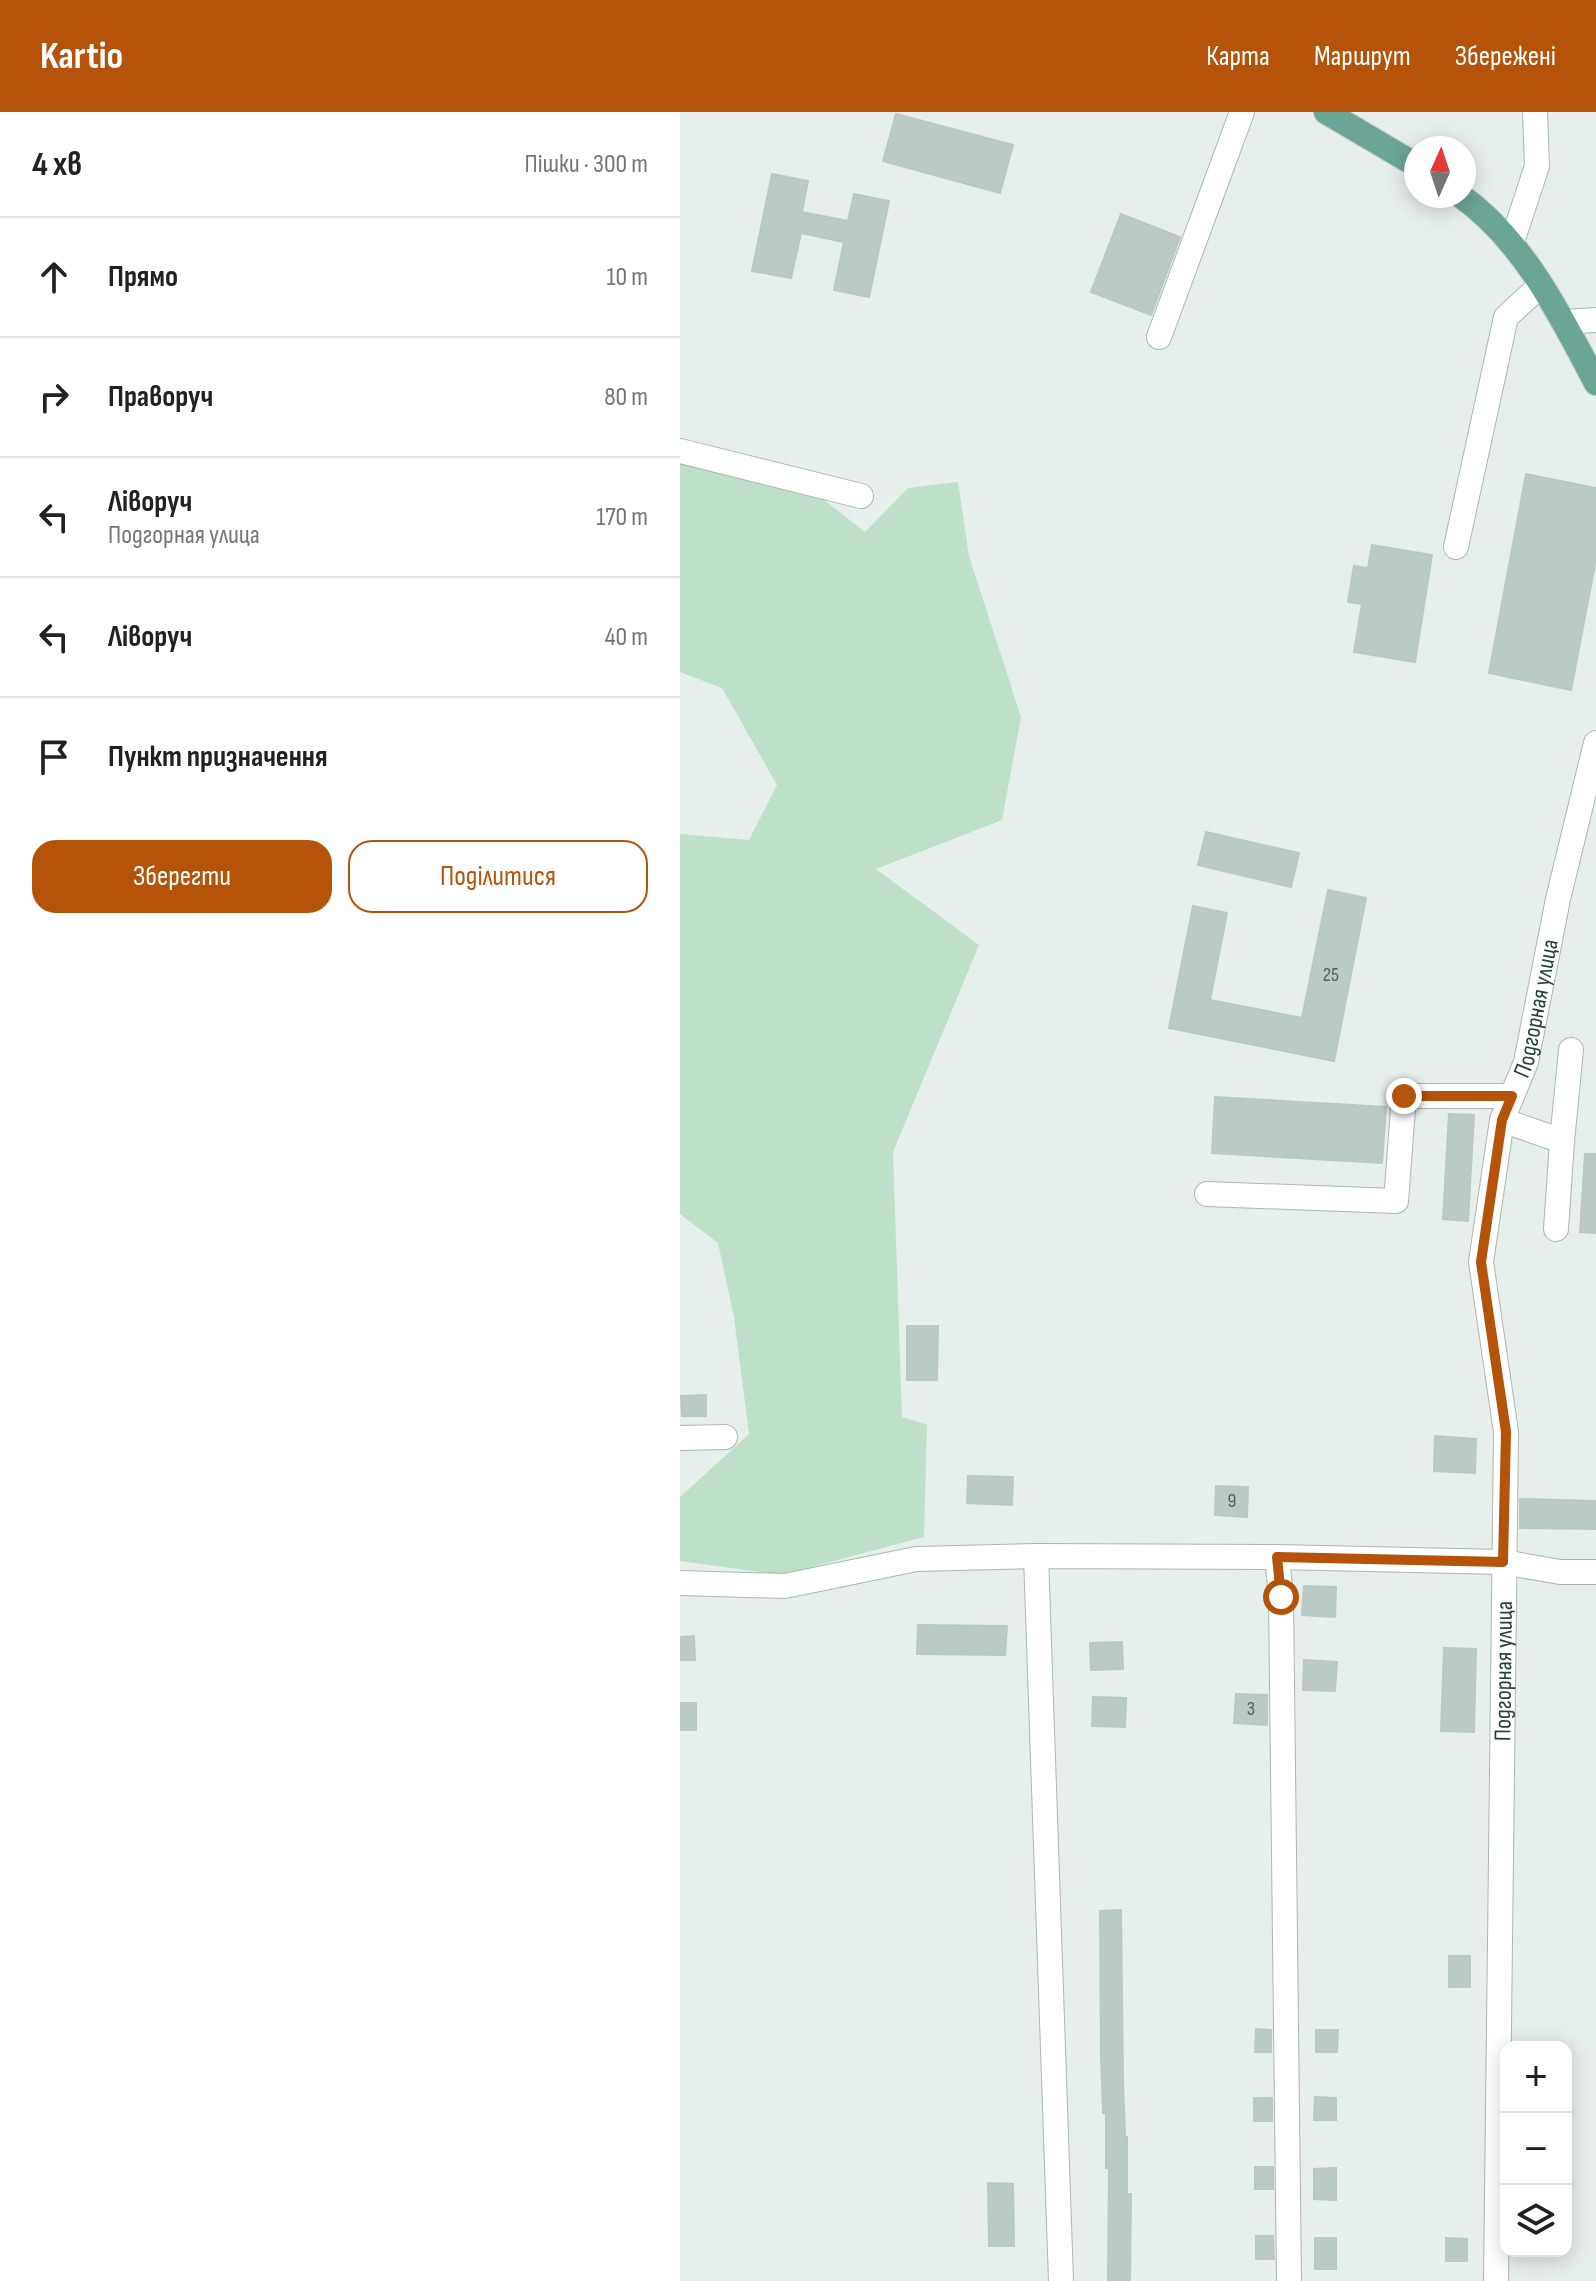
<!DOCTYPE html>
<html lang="uk">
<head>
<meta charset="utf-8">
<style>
  body { margin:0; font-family:"Sofia Sans Condensed",sans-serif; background:#f6f6f6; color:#202124 }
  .controls { position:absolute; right:24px; bottom:24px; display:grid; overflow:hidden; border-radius:16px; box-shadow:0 4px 20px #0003 }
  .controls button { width:72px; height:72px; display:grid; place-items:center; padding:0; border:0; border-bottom:2px solid #e0e0e0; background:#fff; color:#202124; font:40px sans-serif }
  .compass { position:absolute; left:724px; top:24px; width:72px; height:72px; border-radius:50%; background:#fff; box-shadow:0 4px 20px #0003; rotate:3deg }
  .stop { position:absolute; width:24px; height:24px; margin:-18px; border:6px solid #b45309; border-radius:50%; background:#fff }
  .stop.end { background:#b45309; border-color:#fff; box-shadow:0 2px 8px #0008 }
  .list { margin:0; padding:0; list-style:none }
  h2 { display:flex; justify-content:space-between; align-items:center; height:104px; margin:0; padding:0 32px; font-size:34px }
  h2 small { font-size:26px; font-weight:400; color:#757577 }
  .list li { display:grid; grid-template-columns:52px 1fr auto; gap:24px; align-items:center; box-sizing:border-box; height:120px; padding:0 32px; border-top:2px solid #e0e0e0 }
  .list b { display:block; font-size:30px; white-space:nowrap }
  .list p { margin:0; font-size:26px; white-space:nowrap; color:#757577 }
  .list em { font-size:26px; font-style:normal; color:#757577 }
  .actions { display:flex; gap:16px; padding:24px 32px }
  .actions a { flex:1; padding:18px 0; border:2px solid #b45309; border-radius:24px; text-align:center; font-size:28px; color:#b45309 }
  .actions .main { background:#b45309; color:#fff }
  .icon { flex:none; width:44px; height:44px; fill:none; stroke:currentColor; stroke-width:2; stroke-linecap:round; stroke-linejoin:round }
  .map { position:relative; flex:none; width:916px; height:2169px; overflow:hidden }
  header { display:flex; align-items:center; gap:48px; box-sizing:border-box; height:112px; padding:0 40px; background:#b45309; color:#fff }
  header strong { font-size:38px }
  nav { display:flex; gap:44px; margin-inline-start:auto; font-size:28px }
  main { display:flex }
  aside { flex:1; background:#fff }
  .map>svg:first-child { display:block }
  .green { fill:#bfe0c8 }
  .building { fill:#bbcac4; stroke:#b8c9c2; stroke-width:2 }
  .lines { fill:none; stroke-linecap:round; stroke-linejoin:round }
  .minor-casing { stroke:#a8b8b2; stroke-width:26 }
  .major-casing { stroke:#c2cac8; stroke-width:26 }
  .minor { stroke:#fff; stroke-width:24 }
  .major { stroke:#6aa596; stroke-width:24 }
  .route { stroke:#b45309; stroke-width:10 }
  .labels { text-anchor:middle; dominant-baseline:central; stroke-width:7; stroke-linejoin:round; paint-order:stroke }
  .number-label { font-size:20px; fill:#4a645c }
  .street-label { font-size:24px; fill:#24423a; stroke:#f7fbf9 }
</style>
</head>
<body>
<header>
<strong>Kartio</strong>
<nav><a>Карта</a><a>Маршрут</a><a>Збережені</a></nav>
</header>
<main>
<aside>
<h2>4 хв<small>Пішки · 300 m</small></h2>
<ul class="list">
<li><svg class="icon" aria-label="ahead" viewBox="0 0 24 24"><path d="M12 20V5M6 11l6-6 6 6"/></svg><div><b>Прямо</b></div><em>10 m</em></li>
<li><svg class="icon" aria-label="right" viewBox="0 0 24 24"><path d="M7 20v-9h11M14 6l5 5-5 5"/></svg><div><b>Праворуч</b></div><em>80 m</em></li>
<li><svg class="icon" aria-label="left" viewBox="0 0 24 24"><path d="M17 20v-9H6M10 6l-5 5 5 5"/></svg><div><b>Ліворуч</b><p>Подгорная улица</p></div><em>170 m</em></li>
<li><svg class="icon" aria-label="left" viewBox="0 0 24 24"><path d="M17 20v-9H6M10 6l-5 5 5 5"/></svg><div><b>Ліворуч</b></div><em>40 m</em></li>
<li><svg class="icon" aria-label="arrive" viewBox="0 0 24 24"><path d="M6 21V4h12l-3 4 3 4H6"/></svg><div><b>Пункт призначення</b></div></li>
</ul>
<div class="actions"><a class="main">Зберегти</a><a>Поділитися</a></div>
</aside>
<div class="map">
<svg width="916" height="2169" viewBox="0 0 916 2169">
  <rect width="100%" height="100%" fill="#e6efeb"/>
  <!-- green -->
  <polygon class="green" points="0,352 138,383 185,420 228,376 278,370 289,444 341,605 322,708 196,757 299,833 213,1040 222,1305 247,1313 244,1425 102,1463 0,1449 0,1385 69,1322 54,1205 38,1131 0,1102 0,722 69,728 97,673 42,576 0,560"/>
  <!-- building -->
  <g class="building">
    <polygon points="216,2 333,33 320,81 203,49"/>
    <polygon points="92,62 128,69 122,100 168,109 174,82 209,89 189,185 154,178 164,130 121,121 111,166 72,159"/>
    <polygon points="441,102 500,125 471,203 411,180"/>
    <polygon points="846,362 916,376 916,447 891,578 809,561"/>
    <polygon points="692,433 752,443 735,550 674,540 682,492 668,490 674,454 688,456"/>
    <polygon points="526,720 619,741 611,775 518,753"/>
    <polygon points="648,778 686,786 654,949 489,916 513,794 547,801 530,888 622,906"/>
    <polygon points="535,985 706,995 702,1051 532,1041"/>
    <polygon points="769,1002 794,1003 788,1109 763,1107"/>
    <polygon points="905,1042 916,1042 916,1121 900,1120"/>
    <polygon points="227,1214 258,1214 257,1268 227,1268"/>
    <polygon points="26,1283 26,1304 2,1304 1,1284"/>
    <polygon points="755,1324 796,1327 795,1361 754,1359"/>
    <polygon points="288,1364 333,1365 332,1393 287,1391"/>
    <polygon points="536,1374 568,1375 567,1405 535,1403"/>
    <polygon points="840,1387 916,1389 916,1417 840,1416"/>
    <polygon points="624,1474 656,1475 655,1505 622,1503"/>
    <polygon points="238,1513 327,1514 325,1543 237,1542"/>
    <polygon points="14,1524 15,1548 0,1548 0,1525"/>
    <polygon points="442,1530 443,1557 411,1558 410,1531"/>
    <polygon points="764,1536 796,1537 794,1620 761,1619"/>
    <polygon points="624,1548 657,1550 655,1579 623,1578"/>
    <polygon points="556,1582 587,1583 587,1613 554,1611"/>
    <polygon points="413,1585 446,1586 445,1615 412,1614"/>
    <rect x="0" y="1591" width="16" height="27"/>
    <polygon points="441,1798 443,1970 445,2025 447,2025 447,2082 451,2082 450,2169 428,2169 429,2056 426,2056 426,2001 423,2001 421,1944 420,1799"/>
    <rect x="769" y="1844" width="21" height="31"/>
    <polygon points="576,1917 591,1918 591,1940 575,1940"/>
    <polygon points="636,1918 658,1918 657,1940 636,1940"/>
    <polygon points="635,1985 656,1986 656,2008 634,2008"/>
    <rect x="574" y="1986" width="18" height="23"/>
    <rect x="575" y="2055" width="18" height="22"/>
    <polygon points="656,2056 656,2088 634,2087 634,2057"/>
    <polygon points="308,2071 333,2072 334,2134 309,2134"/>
    <polygon points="576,2124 593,2124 594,2147 576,2147"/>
    <rect x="635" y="2126" width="21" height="31"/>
    <polygon points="766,2126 787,2127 787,2149 766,2149"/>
  </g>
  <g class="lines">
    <!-- minor casing -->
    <g class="minor-casing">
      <g id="minor">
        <polyline points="832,130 857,54 855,0"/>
        <polyline points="884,210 916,208"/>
        <polyline points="479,225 562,0"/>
        <polyline points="0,339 181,384"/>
        <polyline points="776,435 826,205 860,174"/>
        <polyline points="822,1008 882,1029 876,1117"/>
        <polyline points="882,1029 891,938"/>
        <polyline points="527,1082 716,1089 724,984 832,984"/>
        <polyline points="0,1326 45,1325"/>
        <polyline points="356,1444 381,2169"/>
        <polyline points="597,1445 601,1485 609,2169"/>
        <polyline points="0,1471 105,1474 236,1447 356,1444 597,1445 823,1450 880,1460 916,1460"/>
        <path id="s1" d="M 816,2169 L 826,1320 L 801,1150 L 822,1008 L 846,950 L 878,787 L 916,631"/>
      </g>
    </g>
    <!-- major casing -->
    <g class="major-casing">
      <g id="major">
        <polyline points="646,0 736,53"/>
        <path d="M 781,84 C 844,129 881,204 916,271"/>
      </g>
    </g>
    <!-- minor -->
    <use href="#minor" class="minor"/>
    <!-- major -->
    <use href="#major" class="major"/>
  </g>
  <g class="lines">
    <!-- route -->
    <polyline class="route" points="601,1485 597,1445 823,1450 826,1320 801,1150 822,1008 832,984 724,984"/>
  </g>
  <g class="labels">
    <!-- number labels -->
    <g class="number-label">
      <text x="651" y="863">25</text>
      <text x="552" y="1389">9</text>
      <text x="571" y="1597">3</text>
    </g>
    <!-- street labels -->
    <g class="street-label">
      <text stroke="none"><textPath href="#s1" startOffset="1282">Подгорная улица</textPath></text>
      <text stroke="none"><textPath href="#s1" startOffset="610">Подгорная улица</textPath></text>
    </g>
  </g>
</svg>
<div class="controls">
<button>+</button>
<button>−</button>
<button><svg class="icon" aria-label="layers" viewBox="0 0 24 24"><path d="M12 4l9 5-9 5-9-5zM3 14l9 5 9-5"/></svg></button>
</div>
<svg class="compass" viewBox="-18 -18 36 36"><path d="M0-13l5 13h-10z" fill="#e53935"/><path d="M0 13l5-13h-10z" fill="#757577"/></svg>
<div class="stop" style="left:601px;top:1485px"></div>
<div class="stop end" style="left:724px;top:984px"></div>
</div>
</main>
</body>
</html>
